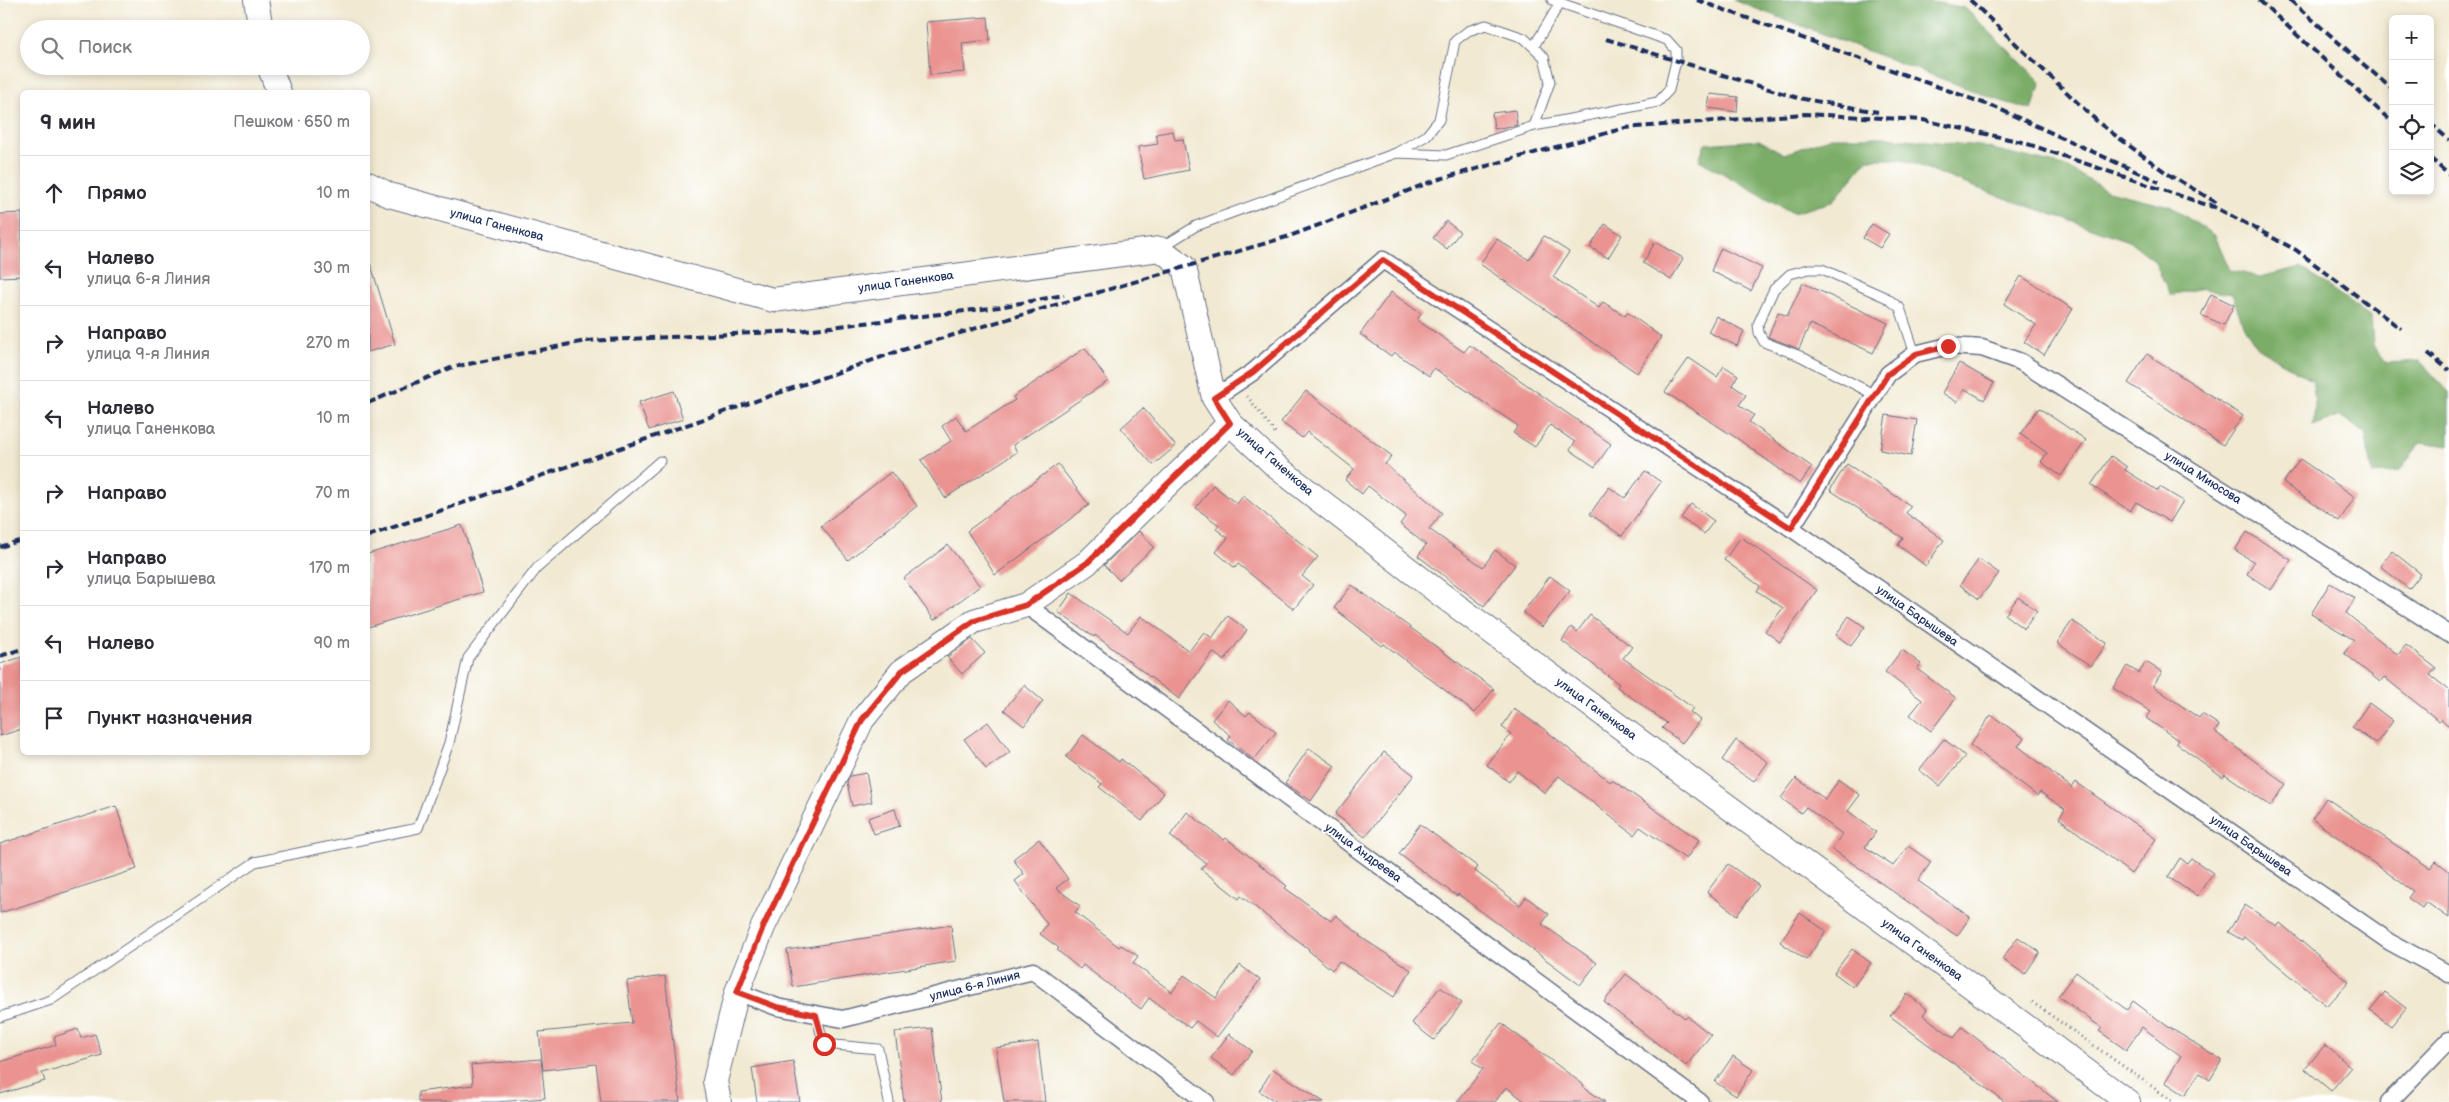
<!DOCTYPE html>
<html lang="ru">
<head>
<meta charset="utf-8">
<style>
  body { margin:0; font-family:"Balsamiq Sans",sans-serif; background:#f2f2f3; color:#2b2b33 }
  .controls { position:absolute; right:15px; top:15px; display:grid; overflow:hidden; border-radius:8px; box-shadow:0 2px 8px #0003 }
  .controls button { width:45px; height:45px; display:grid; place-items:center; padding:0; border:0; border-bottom:1px solid #e1e1e2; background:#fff; color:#2b2b33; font:25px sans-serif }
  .stop { position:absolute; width:15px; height:15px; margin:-11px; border:4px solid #d93025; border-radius:50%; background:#fff }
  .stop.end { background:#d93025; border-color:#fff; box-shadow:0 1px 5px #0008 }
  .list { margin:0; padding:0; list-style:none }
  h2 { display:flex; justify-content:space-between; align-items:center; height:65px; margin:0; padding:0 20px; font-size:21px }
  h2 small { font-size:16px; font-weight:400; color:#7c7c81 }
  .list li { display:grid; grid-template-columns:32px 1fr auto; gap:15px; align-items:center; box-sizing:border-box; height:75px; padding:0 20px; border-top:1px solid #e1e1e2 }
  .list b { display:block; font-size:19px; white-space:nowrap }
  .list p { margin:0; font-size:16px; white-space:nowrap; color:#7c7c81 }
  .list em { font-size:16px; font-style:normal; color:#7c7c81 }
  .icon { flex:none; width:28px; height:28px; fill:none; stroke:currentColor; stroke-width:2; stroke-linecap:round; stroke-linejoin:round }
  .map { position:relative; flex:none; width:2449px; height:1102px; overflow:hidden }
  .search { position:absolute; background:#fff; box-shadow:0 2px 8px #0003; left:20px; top:20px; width:350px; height:55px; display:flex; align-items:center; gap:12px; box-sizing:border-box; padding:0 18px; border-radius:28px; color:#7c7c81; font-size:19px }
  .panel { position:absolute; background:#fff; box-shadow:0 2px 8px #0003; left:20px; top:90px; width:350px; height:665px; border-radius:8px }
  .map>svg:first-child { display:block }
  .forest { fill:#7bad68; stroke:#4b6e63 }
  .building { fill:#ea9390 }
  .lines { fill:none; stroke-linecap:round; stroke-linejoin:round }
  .lane-casing { stroke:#667086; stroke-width:11 }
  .street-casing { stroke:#667086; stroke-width:19 }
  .secondary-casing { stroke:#667086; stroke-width:26 }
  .path { stroke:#667086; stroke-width:3; stroke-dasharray:1 4; stroke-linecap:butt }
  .lane { stroke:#fff; stroke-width:9 }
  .street { stroke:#fff; stroke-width:16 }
  .secondary { stroke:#fff; stroke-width:24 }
  .rail { stroke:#1b2f5e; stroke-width:4; stroke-dasharray:8 4; stroke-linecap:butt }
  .route { stroke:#d93025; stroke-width:6 }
  .labels { text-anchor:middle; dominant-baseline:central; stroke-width:4; stroke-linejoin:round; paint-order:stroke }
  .street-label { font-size:12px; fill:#1b2f5e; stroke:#fff }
</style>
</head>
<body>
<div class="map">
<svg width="2449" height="1102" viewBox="0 0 2449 1102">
  <rect width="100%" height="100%" fill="#fff"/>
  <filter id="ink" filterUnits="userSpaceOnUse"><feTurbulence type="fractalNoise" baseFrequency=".02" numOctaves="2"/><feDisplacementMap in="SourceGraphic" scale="10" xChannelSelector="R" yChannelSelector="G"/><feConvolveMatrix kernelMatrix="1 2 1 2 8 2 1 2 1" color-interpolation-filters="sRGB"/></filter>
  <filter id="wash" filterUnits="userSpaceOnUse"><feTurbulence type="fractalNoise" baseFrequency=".0096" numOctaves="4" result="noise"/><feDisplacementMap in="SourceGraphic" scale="20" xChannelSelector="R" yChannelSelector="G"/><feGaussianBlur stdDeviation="1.12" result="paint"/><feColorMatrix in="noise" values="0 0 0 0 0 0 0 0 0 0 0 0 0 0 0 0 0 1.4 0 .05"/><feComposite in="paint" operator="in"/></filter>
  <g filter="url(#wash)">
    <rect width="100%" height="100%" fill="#f1e9d1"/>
    <!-- forest -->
    <g class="forest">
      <polygon points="1733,0 1921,0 1965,8 2041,82 2032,110 1998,100"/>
      <polygon points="1831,137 1883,137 1980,146 2064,166 2108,191 2170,206 2215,236 2230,270 2259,277 2301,267 2371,317 2373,345 2387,363 2420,361 2449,392 2449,446 2421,442 2399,472 2373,474 2365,433 2340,416 2313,426 2315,407 2313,381 2258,348 2244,327 2232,294 2198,289 2170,295 2154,260 2131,242 1971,186 1902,159 1868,159 1832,202 1793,213 1699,160 1705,144 1759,140 1784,154"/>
    </g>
    <g id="blocks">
      <!-- building -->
      <g class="building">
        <polygon points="988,17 990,40 962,43 965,72 930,75 926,22"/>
        <polygon points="1710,94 1738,97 1737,112 1708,108"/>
        <polygon points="1515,110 1517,125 1494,129 1492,113"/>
        <polygon points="1173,131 1175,140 1183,139 1189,170 1144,179 1138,147 1158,144 1156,134"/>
        <polygon points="22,213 22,276 0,277 0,214"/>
        <polygon points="1446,221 1460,232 1447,249 1433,238"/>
        <polygon points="1605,224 1622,235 1608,258 1590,247"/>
        <polygon points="1872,224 1889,234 1880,248 1863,238"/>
        <polygon points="1544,236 1569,252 1553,277 1599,308 1603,302 1625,316 1627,312 1661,337 1637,373 1480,264 1497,239 1529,260"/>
        <polygon points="1655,242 1683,258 1671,280 1643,263"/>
        <polygon points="1721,248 1762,268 1751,291 1711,271"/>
        <polygon points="368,265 371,265 395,344 368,352"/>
        <polygon points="2021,276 2073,309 2044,355 2024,342 2036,325 2004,304"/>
        <polygon points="1803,283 1888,323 1873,353 1810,324 1799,349 1768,337 1778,312 1787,316"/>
        <polygon points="1391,292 1421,314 1417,320 1464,352 1470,345 1611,444 1595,467 1570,450 1575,442 1550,425 1535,447 1513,433 1518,426 1434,368 1429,376 1394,352 1391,356 1360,334"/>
        <polygon points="2211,294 2234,305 2224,325 2201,315"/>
        <polygon points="1716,316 1744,331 1737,346 1708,332"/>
        <polygon points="1085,348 1108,381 1013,445 1017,452 945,498 921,460 951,441 942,426 956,416 966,431 1015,400 1013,397"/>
        <polygon points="2147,354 2243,416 2223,445 2128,383"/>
        <polygon points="1689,358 1717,377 1724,366 1738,375 1732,385 1746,395 1739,405 1754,415 1749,422 1812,467 1800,484 1738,439 1665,392"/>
        <polygon points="1959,363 1994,383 1984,400 1965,389 1957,402 1942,393"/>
        <polygon points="674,391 683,419 649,430 639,402"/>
        <polygon points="1306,391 1392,456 1385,464 1442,513 1429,529 1483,567 1495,550 1515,565 1484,606 1418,556 1426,545 1400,524 1406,516 1368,486 1362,494 1345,480 1354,469 1307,432 1302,438 1281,422"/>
        <polygon points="1143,408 1176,446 1153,465 1121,428"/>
        <polygon points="2039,408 2086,440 2061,476 2041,462 2047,453 2020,434"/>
        <polygon points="1886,415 1917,420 1911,456 1880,450"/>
        <polygon points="2111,456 2127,467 2125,470 2158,491 2160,487 2183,501 2170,522 2136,502 2130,511 2091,485"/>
        <polygon points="2300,459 2355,497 2339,521 2283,483"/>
        <polygon points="1058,464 1089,505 995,575 967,531"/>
        <polygon points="1847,464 1911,506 1906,513 1944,540 1926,566 1898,545 1903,538 1830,490"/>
        <polygon points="1645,471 1661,482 1622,536 1590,514 1609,487 1625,498"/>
        <polygon points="891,472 917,506 848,560 821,526"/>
        <polygon points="1213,485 1237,504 1243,496 1318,557 1302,576 1313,585 1294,609 1238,564 1235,568 1216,552 1228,538 1216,529 1219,525 1196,508"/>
        <polygon points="1691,504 1714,521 1704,534 1681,518"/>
        <polygon points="462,525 483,592 368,627 368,554"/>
        <polygon points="1139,531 1154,547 1119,580 1104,565"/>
        <polygon points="2247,532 2291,560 2271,590 2247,574 2254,562 2235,550"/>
        <polygon points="1741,537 1817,590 1780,642 1765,631 1783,608 1757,591 1760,586 1724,560"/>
        <polygon points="948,545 980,586 934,620 904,578"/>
        <polygon points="2392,551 2421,574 2409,589 2380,566"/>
        <polygon points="1979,559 1999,573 1979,599 1960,585"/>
        <polygon points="1550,576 1570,591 1542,627 1523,612"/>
        <polygon points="2330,583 2355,598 2346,613 2398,655 2406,645 2436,668 2430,675 2449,690 2449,726 2441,719 2439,721 2384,677 2380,682 2344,653 2354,640 2311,614"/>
        <polygon points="1352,585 1494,689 1475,713 1384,644 1382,646 1334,608"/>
        <polygon points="1071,593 1128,633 1141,616 1189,651 1204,632 1212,638 1228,616 1247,630 1224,661 1213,652 1179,699 1095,635 1094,637 1058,612"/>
        <polygon points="2018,597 2037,611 2024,629 2005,615"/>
        <polygon points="1590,615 1632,647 1623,658 1693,708 1690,712 1700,720 1682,743 1662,728 1667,723 1617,687 1619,684 1562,641 1571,627 1577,632"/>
        <polygon points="1849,616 1865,627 1851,646 1836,635"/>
        <polygon points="2072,621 2107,643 2091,666 2057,643"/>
        <polygon points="972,639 985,653 962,674 947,657"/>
        <polygon points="1902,650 1921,664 1917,669 1956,698 1931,731 1910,715 1922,700 1885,672"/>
        <polygon points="22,657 22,729 0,736 0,664"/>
        <polygon points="2146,662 2162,672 2153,686 2199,718 2202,714 2219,725 2215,732 2286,784 2271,806 2225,774 2223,777 2176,743 2178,740 2146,718 2151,712 2113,688 2127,666 2139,673"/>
        <polygon points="1024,685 1043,701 1024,726 1004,710"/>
        <polygon points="1228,700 1246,716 1250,712 1276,732 1254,760 1228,740 1231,736 1212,720"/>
        <polygon points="2369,703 2393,721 2376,744 2352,727"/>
        <polygon points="1514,709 1544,729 1610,782 1612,780 1699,840 1686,859 1640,827 1634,835 1559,776 1545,793 1517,771 1509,782 1487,765 1511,734 1502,727"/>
        <polygon points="1991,715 2024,738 2018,746 2072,788 2076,782 2156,839 2131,874 2059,818 2065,809 2040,792 2037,796 1970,745"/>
        <polygon points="988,722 1010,752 986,769 964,739"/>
        <polygon points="1083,735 1119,762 1121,759 1164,793 1142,821 1099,787 1102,784 1066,757"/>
        <polygon points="1944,739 1965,756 1940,786 1919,770"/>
        <polygon points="1736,740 1768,762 1754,782 1722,760"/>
        <polygon points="1309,748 1335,766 1311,801 1285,783"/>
        <polygon points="1384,752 1414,775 1365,837 1335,814"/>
        <polygon points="866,773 872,802 852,806 847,783 850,776"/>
        <polygon points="1796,778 1825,799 1839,780 1860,795 1848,811 1876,832 1865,847 1893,866 1908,846 1931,862 1918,881 1970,917 1957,936 1832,849 1842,834 1806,807 1801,813 1781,798"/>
        <polygon points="2326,798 2430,868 2436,861 2449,871 2449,918 2426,902 2422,908 2408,898 2413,891 2312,819"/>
        <polygon points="116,806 137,869 0,913 0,844"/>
        <polygon points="895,809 900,826 874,834 868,818"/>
        <polygon points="1187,812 1224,840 1226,838 1287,886 1285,888 1331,921 1336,915 1360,935 1359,936 1411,970 1394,997 1339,961 1332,970 1308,950 1309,949 1241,896 1239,899 1201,869 1206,863 1170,836"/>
        <polygon points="1420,824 1478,867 1475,871 1520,905 1526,897 1549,914 1542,924 1597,963 1580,985 1458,894 1457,896 1399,854"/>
        <polygon points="1039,839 1068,879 1056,888 1080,906 1075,912 1119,947 1121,945 1138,956 1133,963 1172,992 1184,975 1216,998 1240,965 1260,980 1217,1037 1196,1021 1190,1028 1149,998 1141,1009 1083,965 1080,969 1057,950 1059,948 1040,934 1047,924 1015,881 1024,874 1013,859"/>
        <polygon points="2180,858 2187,863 2191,858 2213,873 2197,896 2168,877"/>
        <polygon points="1728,864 1759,886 1737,915 1707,892"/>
        <polygon points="2245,905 2277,926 2280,923 2349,982 2327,1006 2244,937 2242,940 2228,932"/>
        <polygon points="1800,913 1826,931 1806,960 1780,942"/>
        <polygon points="951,925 956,961 793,987 787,950"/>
        <polygon points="2018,937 2040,952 2025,974 2002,959"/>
        <polygon points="1852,949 1871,963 1853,987 1834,973"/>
        <polygon points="2076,972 2127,1010 2133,1001 2167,1026 2222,1060 2210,1080 2199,1073 2185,1095 2165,1082 2181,1056 2142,1027 2126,1050 2099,1031 2102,1028 2058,996"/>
        <polygon points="1626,974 1685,1018 1687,1016 1711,1035 1686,1066 1604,1002"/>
        <polygon points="665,976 680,1102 601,1102 596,1064 543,1070 539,1032 632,1023 627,981"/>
        <polygon points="1440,987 1462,1003 1434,1040 1412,1023"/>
        <polygon points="2385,992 2406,1008 2391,1026 2370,1010"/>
        <polygon points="1907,994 1927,1009 1923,1015 1954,1038 1962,1027 2058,1102 2005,1102 1890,1016"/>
        <polygon points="1501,1023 1584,1085 1583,1087 1605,1102 1526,1102 1506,1087 1495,1102 1457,1102 1483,1069 1472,1061"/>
        <polygon points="932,1028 942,1102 904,1102 895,1032"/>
        <polygon points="78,1029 81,1038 95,1034 102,1055 42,1073 45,1081 0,1094 0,1062 56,1045 54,1037"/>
        <polygon points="1229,1034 1252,1051 1234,1075 1211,1058"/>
        <polygon points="1038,1042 1045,1102 1004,1102 996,1048"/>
        <polygon points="2325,1045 2351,1067 2331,1091 2305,1069"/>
        <polygon points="1733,1056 1753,1070 1736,1096 1715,1082"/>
        <polygon points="541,1059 545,1098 497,1102 418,1102 418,1092 473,1085 471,1065"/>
        <polygon points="793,1061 800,1102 757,1102 752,1068"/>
        <polygon points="1273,1069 1324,1102 1277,1102 1259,1091"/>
      </g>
    </g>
  </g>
  <g filter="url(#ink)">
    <use href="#blocks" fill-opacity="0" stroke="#667086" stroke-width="1"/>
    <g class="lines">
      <!-- lane casing -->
      <g class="lane-casing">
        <g id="lane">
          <polyline points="1534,46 1560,3"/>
          <polyline points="1534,126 1658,102 1669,90 1676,61 1676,50 1667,40 1552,0"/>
          <polyline points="1162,247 1196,226 1396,153 1446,155 1534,126 1550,82 1544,57 1524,38 1486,25 1468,31 1455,41 1439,120 1426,136 1396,153"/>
          <polyline points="1875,395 1800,356 1764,342 1759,333 1758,324 1774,289 1790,274 1809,269 1822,269 1887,298 1900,308 1915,354"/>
          <polyline points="816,1015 824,1044 878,1049 889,1102"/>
          <polyline points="0,1017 51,1000 255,862 418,828 449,743 468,658 537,568 660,461"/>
        </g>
      </g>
      <!-- street casing -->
      <g class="street-casing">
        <g id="street">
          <polyline points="1214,398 1253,372 1383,260 1791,528 2390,942 2449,974"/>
          <polyline points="1791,528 1888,374 1915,354 1948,346 1982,348 2021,362 2449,634"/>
          <polyline points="1026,605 1700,1102"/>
          <polyline points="737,992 777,1007 843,1019 1033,971 1206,1102"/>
          <polyline points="2389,1102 2449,1040"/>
        </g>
      </g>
      <!-- secondary casing -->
      <g class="secondary-casing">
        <g id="secondary">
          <polyline points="256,0 261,29"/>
          <polyline points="269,66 279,92"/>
          <polyline points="368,184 389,195 773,300 1160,249 1184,267 1214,398 1230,423 1278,468 1439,593 2128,1102"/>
          <polyline points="719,1102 715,1081 737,992 763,927 862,720 902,671 974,621 1026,605 1087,563 1230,423"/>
        </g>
      </g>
      <!-- path -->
      <g class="path">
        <polyline points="1247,396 1277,435"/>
        <polyline points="2032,1002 2174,1102"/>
      </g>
      <!-- lane -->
      <use href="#lane" class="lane"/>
      <!-- street -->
      <use href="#street" class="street"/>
      <!-- secondary -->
      <use href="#secondary" class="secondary"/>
      <!-- rail -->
      <g class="rail">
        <polyline points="1697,0 1997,108 2159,182"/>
        <polyline points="1970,0 2100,124 2168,174 2219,204"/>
        <polyline points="2259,0 2393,123"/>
        <polyline points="2290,0 2393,90"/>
        <polyline points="1606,39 1798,98 1878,112"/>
        <polyline points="2430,123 2449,140"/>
        <polyline points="2430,158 2449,175"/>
        <polyline points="2209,204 2296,250 2401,329"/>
        <polyline points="2428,353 2449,370"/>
        <polyline points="368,403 453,367 586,341 797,331 999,307 1064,295"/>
        <polyline points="368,536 899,351 1290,236 1436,180 1625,128 1804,114 1923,120 2022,142 2213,207"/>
        <polyline points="0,547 22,540"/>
        <polyline points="0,656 22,649"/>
      </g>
    </g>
  </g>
  <g class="lines" filter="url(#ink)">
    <!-- route -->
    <polyline class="route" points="824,1044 816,1015 777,1007 737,992 763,927 862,720 902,671 974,621 1026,605 1087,563 1230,423 1214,398 1253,372 1383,260 1791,528 1888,374 1916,354 1948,346"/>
  </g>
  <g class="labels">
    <!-- street labels -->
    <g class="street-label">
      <text transform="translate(497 225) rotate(15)">улица Ганенкова</text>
      <text transform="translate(906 282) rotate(-8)">улица Ганенкова</text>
      <text transform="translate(1275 462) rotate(41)">улица Ганенкова</text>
      <text transform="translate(2203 478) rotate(32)">улица Миюсова</text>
      <text transform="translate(1917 616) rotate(35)">улица Барышева</text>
      <text transform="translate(1596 709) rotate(36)">улица Ганенкова</text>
      <text transform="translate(2251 846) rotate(35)">улица Барышева</text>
      <text transform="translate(1363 853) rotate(36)">улица Андреева</text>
      <text transform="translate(1922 950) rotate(36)">улица Ганенкова</text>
      <text transform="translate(975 986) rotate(-14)">улица 6-я Линия</text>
    </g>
  </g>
</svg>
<div class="controls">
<button>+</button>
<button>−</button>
<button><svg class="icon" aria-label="locate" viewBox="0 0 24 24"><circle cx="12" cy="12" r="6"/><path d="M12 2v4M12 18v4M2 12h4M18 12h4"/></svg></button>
<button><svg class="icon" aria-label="layers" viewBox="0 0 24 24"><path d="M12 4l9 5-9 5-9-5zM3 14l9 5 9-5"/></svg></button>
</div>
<div class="stop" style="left:824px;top:1044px"></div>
<div class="stop end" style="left:1948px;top:346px"></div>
<div class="search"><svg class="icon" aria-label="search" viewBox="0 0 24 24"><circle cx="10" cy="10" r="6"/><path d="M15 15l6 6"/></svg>Поиск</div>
<section class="panel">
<h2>9 мин<small>Пешком · 650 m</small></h2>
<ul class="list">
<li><svg class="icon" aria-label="ahead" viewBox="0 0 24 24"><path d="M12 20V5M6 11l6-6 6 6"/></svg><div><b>Прямо</b></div><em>10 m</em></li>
<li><svg class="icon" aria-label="left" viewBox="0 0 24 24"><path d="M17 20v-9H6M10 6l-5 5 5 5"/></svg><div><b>Налево</b><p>улица 6-я Линия</p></div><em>30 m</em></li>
<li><svg class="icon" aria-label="right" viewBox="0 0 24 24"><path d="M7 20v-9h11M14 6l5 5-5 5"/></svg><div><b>Направо</b><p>улица 9-я Линия</p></div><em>270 m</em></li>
<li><svg class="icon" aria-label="left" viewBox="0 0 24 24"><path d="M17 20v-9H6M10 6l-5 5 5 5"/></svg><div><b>Налево</b><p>улица Ганенкова</p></div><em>10 m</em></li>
<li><svg class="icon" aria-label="right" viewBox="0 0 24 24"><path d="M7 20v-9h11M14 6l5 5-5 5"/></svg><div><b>Направо</b></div><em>70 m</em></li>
<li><svg class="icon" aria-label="right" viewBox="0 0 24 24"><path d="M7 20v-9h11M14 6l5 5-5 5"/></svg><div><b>Направо</b><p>улица Барышева</p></div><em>170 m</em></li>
<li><svg class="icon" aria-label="left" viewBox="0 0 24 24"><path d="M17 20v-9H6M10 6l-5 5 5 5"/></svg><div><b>Налево</b></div><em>90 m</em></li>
<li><svg class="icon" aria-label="arrive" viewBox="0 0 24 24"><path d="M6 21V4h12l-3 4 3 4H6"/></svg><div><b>Пункт назначения</b></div></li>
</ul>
</section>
</div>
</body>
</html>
